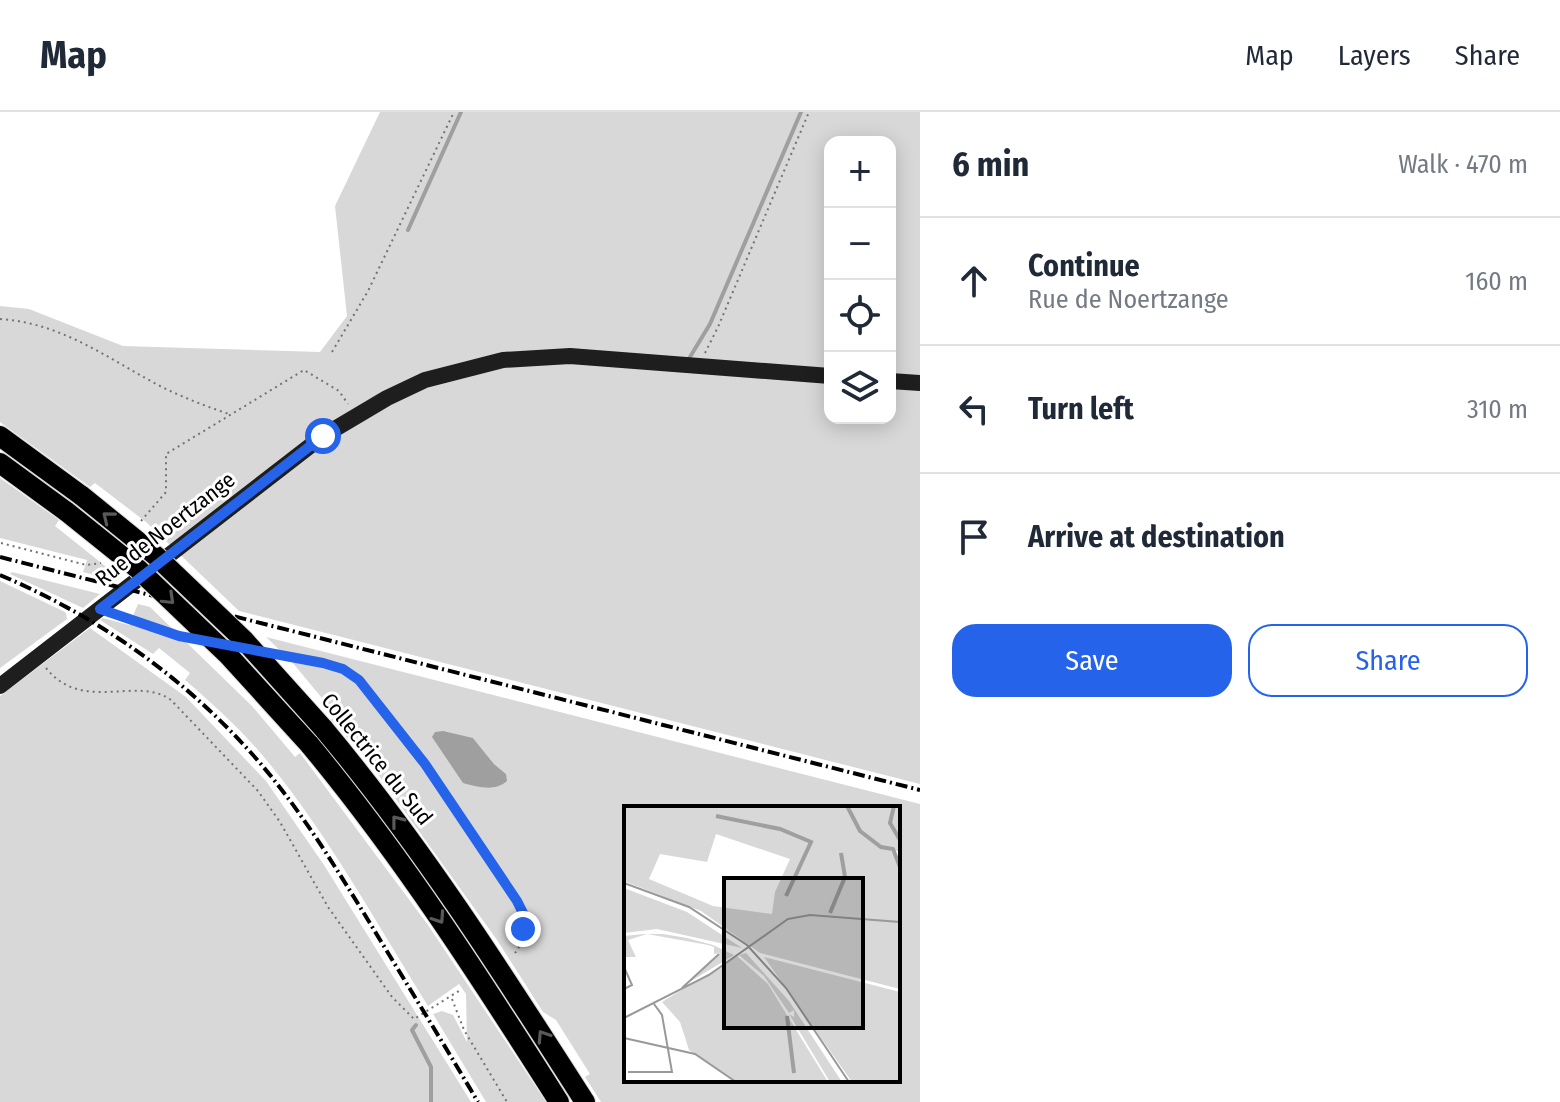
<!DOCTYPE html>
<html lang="en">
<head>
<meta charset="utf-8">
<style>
  body { margin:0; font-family:"Fira Sans Condensed",sans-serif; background:#f6f6f7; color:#1f2937 }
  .controls { position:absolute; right:24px; top:24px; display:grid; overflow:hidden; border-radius:16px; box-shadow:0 4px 20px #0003 }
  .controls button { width:72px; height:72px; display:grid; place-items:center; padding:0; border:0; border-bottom:2px solid #e0e1e3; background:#fff; color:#1f2937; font:40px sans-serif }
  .stop { position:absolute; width:24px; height:24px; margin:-18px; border:6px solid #2563eb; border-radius:50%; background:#fff }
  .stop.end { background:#2563eb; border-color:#fff; box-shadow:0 2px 8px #0008 }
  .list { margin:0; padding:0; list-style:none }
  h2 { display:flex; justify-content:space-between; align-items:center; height:104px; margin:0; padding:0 32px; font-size:34px }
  h2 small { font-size:26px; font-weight:400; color:#747a83 }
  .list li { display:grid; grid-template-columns:52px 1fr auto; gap:24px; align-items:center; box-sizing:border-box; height:128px; padding:0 32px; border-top:2px solid #e0e1e3 }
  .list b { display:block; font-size:30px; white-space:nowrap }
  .list p { margin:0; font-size:26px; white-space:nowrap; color:#747a83 }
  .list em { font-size:26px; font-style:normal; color:#747a83 }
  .actions { display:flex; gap:16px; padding:24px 32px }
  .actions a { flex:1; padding:18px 0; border:2px solid #2563eb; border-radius:24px; text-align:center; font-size:28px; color:#2563eb }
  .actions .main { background:#2563eb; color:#fff }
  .icon { flex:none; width:44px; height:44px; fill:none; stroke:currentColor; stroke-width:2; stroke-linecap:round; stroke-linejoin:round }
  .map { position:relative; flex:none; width:920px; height:990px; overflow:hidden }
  header { display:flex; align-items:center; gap:48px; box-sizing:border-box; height:112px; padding:0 40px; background:#fff; border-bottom:2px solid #e0e1e3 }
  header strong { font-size:38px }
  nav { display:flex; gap:44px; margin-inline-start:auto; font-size:28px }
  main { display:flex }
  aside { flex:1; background:#fff }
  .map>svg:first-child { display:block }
  .green { fill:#d8d8d8; fill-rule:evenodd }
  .water { fill:#9f9f9f }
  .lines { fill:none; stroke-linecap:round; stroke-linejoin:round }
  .stream { stroke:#9f9f9f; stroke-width:4 }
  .motorway-casing { stroke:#dbdbdb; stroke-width:22 }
  .path { stroke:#737373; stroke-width:2; stroke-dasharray:2 4; stroke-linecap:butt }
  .secondary { stroke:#1e1e1e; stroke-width:16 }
  .motorway { stroke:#000; stroke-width:20 }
  .rail { stroke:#000; stroke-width:4; stroke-dasharray:12 4 2 4; stroke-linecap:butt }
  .motorway-bridge-casing { stroke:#dbdbdb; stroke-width:22; stroke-linecap:butt }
  .motorway-bridge { stroke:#000; stroke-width:20 }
  .oneway { stroke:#595959 }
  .route { stroke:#2563eb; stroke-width:10 }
  .labels { text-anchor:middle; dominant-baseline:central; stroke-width:6; stroke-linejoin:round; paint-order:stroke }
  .street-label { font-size:22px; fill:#000; stroke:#fff }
  .inset-river { fill:none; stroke:#9f9f9f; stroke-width:4 }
  .inset-road { fill:none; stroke:#999; stroke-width:2 }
  .view { fill:#000; fill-opacity:0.15; stroke:#000; stroke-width:4 }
  .inset-edge { fill:none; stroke:#000; stroke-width:4 }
</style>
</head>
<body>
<header>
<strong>Map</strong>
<nav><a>Map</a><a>Layers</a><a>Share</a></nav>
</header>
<main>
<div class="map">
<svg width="920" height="990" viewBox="0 0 920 990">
  <rect width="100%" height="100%" fill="#fff"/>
  <!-- green -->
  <g class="green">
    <path d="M 380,0 L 920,0 L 920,672 L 239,499 L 146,410 L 95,371 L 90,375 L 0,310 L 0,194 L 29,197 L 123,234 L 320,240 L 347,204 L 335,94 ZM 830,30 L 890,30 L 890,306 L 830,306 Z"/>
    <polygon points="0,366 59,408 55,414 120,466 116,469 83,460 87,448 0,426"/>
    <polygon points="12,460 100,482 83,496 10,462"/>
    <polygon points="0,469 63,499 66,501 67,507 0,556"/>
    <path d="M 138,492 L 150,495 L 252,594 L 295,645 L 300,641 L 428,813 L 546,990 L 486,990 L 433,902 L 442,899 L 453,903 L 467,930 L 466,882 L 459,872 L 428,894 C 377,812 330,726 269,651 C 244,620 215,594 185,568 L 190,561 L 159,536 L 153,542 L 100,508 L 103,506 L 129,513 Z"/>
    <polygon points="90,516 186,585 266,669 324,753 471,990 0,990 0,584"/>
    <path d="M 266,525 L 920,692 L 920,990 L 601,990 L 585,965 L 590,962 L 556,908 L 543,900 L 497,828 L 370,651 L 331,608 L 336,603 L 292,550 ZM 435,620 L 473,626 L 494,652 L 506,662 ZM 626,696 L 898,696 L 898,968 L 626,968 Z"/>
  </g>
  <!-- water -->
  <path class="water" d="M 443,619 L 473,626 L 494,652 L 506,662 L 507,669 C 494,680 479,675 463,671 L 432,625 L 435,620 Z"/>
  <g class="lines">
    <!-- stream -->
    <g class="stream">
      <polyline points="408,118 461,0"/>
      <polyline points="690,245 710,212 801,0"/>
      <polyline points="416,913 412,918 431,955 431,990"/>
    </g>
    <!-- motorway casing -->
    <g class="motorway-casing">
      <g id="motorway">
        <polyline points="0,324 82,384"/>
        <polyline points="0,351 67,400"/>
        <path d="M 323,616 C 421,733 503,862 585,990"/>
        <path d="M 309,632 C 402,744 481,867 559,990"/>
      </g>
    </g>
    <!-- path -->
    <g class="path">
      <path d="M 0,207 C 62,211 107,246 160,274 C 182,285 205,294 229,302"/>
      <polyline points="332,240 368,179 454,0"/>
      <polyline points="705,241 718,215 809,0"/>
      <polyline points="141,409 166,380 166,342 304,258 339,279 348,292"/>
      <polyline points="1,431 86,453 101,451"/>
      <polyline points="118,503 184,525"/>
      <path d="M 281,543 L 343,557 L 359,568 L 425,652 L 517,789 C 525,805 527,826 515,841"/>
      <path d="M 46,556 C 83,602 137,563 171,588 L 258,679 L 280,710 L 328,795 L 392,885 L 414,907 L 462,877"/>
      <polyline points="452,887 464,918 507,990"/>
    </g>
    <!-- secondary -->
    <g class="secondary">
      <polyline points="890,269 920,271"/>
      <polyline points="0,574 323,324 387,286 425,268 503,248 570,244 830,264"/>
    </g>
    <!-- motorway -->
    <use href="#motorway" class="motorway"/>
    <!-- rail -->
    <g class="rail">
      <polyline points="0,445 920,678"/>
      <path d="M 0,463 C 92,502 174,558 242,631 C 292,684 330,746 368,808 C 405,869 442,929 478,990"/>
    </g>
    <!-- motorway-bridge casing -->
    <g class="motorway-bridge-casing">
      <g id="motorway-bridge">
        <polyline points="82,384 156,444 244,528 323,616"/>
        <polyline points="67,400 138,457 228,543 309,632"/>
      </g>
    </g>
    <!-- motorway-bridge -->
    <use href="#motorway-bridge" class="motorway-bridge"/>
  </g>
  <!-- one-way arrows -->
  <defs><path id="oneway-chevron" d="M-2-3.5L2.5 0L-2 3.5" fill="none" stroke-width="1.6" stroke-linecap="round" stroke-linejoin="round" transform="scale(2)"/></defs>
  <g class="oneway">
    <use href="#oneway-chevron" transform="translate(108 405) rotate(-141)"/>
    <use href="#oneway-chevron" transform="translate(169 487) rotate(44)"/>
    <use href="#oneway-chevron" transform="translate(397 709) rotate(-128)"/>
    <use href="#oneway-chevron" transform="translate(439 806) rotate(56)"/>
    <use href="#oneway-chevron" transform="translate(543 924) rotate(-123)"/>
  </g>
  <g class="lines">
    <!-- route -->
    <polyline class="route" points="323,324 100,497 179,524 323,551 343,557 359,568 425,652 517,789 524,803 523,817"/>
  </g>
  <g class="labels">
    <!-- street labels -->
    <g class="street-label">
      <text transform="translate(165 417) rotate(-38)">Rue de Noertzange</text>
      <text transform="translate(377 647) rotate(51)">Collectrice du Sud</text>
    </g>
  </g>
  <!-- overview -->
  <g transform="translate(624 694)">
    <rect width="276" height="276" fill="#fff"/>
    <path d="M 0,0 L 276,0 L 276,45 L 267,45 L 276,59 L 276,183 L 136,147 L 77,105 L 0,75 ZM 92,28 L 166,53 L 151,86 L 148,108 L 89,100 L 25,73 L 36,48 L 83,56 ZM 0,82 L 63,106 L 118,142 L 33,123 L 0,127 ZM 20,128 L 39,128 L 63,132 L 89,139 L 110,149 L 59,180 L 96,147 L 90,148 L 90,141 L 84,139 L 23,128 L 4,134 L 12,151 L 0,151 L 0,130 ZM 122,147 L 165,195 L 218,276 L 206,276 L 165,208 L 170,211 L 170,204 L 165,207 L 140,170 L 115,149 ZM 113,150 L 144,178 L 204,276 L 113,276 L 65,244 L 56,216 L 38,196 ZM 140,151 L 276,186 L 276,276 L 228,276 Z" fill="#d8d8d8" fill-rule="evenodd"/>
    <path class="inset-river" d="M 223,0 L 236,25 L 257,41 L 269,43 L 276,61M 270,0 L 266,17 L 276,34M 92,10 L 156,23 L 187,36 L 162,90M 206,107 L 221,71 L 217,47M 163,210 L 170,267"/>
    <path class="inset-road" d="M 0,77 L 65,101 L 123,139 L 162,182 L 225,276M 0,161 L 8,179 L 0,183M 58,182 L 95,148M 0,212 L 85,169 L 164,113 L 186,109 L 276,116M 0,232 L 71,248 L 112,276M 4,266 L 48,266 L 38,209 L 30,198"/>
    <path class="view" d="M 100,72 L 239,72 L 239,222 L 100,222 Z"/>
    <rect width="276" height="276" class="inset-edge"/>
  </g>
</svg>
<div class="controls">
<button>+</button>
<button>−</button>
<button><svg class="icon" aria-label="locate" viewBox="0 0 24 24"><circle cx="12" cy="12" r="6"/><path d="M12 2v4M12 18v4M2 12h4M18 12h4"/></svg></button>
<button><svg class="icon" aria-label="layers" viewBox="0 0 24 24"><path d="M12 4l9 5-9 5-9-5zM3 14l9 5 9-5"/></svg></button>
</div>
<div class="stop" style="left:323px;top:324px"></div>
<div class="stop end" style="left:523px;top:817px"></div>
</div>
<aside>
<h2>6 min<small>Walk · 470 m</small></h2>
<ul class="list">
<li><svg class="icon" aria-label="ahead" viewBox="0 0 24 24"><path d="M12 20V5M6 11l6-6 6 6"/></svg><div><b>Continue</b><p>Rue de Noertzange</p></div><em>160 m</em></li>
<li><svg class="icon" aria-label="left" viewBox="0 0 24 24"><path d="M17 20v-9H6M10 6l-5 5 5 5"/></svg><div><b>Turn left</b></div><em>310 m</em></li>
<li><svg class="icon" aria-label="arrive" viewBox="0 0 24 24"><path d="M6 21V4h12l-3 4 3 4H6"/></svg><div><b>Arrive at destination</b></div></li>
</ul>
<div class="actions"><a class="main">Save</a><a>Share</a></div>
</aside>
</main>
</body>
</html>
